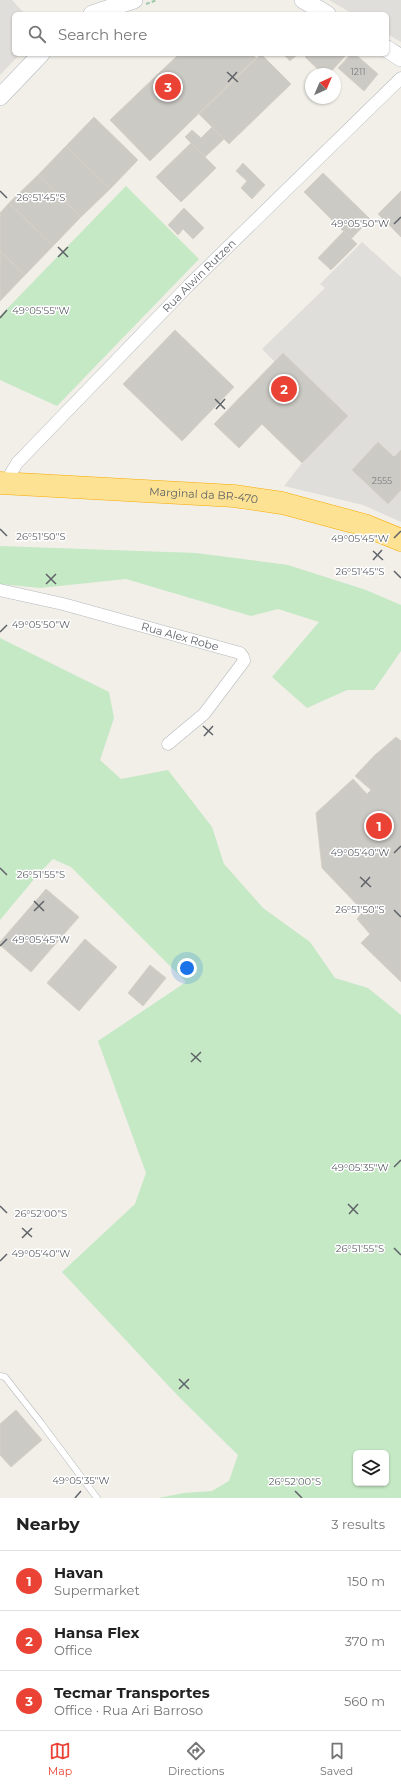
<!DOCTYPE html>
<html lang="en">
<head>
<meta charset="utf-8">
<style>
  body { margin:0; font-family:Montserrat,sans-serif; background:#f2f2f2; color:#222 }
  .controls { position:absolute; right:12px; bottom:12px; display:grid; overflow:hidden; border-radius:6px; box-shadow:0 1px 3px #0004 }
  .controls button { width:36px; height:36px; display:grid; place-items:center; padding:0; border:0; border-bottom:1px solid #e0e0e0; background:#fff; color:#222; font:20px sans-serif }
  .compass { position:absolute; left:305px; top:68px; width:36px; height:36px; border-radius:50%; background:#fff; box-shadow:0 1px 3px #0004; rotate:44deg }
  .you { position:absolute; left:187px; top:968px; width:14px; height:14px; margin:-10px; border:3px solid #fff; border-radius:50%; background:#1a73e8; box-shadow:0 0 0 6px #1a73e833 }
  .badge { display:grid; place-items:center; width:26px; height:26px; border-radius:50%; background:#ea4335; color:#fff; font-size:13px; font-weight:700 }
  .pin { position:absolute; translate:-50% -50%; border:2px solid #fff; box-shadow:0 1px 4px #0006 }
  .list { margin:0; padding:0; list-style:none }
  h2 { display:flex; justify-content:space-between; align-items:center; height:52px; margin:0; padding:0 16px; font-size:17px }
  h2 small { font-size:13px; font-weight:400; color:#767676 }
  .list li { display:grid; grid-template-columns:26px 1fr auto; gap:12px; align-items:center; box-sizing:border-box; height:60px; padding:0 16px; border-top:1px solid #e0e0e0 }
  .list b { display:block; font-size:15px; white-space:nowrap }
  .list p { margin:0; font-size:13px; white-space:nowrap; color:#767676 }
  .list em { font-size:13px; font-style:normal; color:#767676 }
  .icon { flex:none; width:22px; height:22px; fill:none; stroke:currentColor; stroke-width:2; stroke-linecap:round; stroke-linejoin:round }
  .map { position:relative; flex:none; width:401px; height:1498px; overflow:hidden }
  .search { position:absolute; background:#fff; box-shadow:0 1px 3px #0004; left:12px; right:12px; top:12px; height:44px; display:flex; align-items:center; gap:10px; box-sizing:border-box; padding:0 14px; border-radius:6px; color:#767676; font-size:15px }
  .sheet { height:232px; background:#fff }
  nav { display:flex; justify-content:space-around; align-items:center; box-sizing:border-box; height:56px; border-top:1px solid #e0e0e0; background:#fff; font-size:11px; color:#767676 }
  nav a { display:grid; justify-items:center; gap:2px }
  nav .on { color:#ea4335 }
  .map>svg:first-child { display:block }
  .industrial { fill:#e0deda }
  .green { fill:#c5e8c5; fill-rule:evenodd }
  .building { fill:#cccac5; stroke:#d6d1c6 }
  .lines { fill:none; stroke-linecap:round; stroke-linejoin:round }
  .lane-casing { stroke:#b5b8bc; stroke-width:7 }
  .street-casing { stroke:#b5b8bc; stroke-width:13 }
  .secondary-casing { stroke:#b6babf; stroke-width:18 }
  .highway-casing { stroke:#f9ab00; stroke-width:23 }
  .path { stroke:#9cc7a9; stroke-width:2; stroke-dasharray:4 2; stroke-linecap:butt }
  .lane { stroke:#fff; stroke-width:6 }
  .street { stroke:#fff; stroke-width:12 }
  .secondary { stroke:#fff; stroke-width:17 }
  .highway { stroke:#fde293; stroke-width:22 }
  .ticks { fill:none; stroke:#5f6368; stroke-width:1.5 }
  .labels { text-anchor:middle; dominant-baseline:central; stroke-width:3; stroke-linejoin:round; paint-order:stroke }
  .number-label { font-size:9px; fill:#7a7d7f }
  .street-label { font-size:11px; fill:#5f6368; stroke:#fff }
  .ticks-label { font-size:10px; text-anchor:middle; fill:#5f6368; stroke:#fff; stroke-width:3; stroke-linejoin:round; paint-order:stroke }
</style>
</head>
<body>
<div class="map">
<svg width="401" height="1498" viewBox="0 0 401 1498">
  <rect width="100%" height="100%" fill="#f1efe8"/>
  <!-- industrial -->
  <g class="industrial">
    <polygon points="0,0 12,0 25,14 14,14 14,54 20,54 0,75"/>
    <polygon points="329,0 401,0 401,42 387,34 387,14 353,14"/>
    <polygon points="362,242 401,277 401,522 363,505 284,486 302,463 347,416 283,353 275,362 262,349 325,288 320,284"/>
  </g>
  <!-- green -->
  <g class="green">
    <polygon points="126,186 199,259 57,406 0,380 0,316"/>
    <polygon points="0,546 196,553 288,565 366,590 401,605 401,651 374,690 347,690 307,708 272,677 319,622 278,609 251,616 126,579 40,588 0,584"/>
    <path d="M 0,638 L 109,692 L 114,718 L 100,760 L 121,779 L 168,770 L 212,827 L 224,864 L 263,908 L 310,942 L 335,978 L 368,988 L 401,1015 L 401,1498 L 158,1498 L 184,1493 L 212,1491 L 229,1481 L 238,1455 L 179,1397 L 62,1272 L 135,1204 L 146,1173 L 98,1041 L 186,982 L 71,867 L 53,859 L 40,872 L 0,920 ZM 356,1453 L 386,1453 L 386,1483 L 356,1483 Z"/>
  </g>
  <!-- building -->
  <g class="building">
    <polygon points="179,54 252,54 256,58 150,161 110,120"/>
    <polygon points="261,54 291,84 229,144 199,114"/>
    <polygon points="283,54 298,54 290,61"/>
    <polygon points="308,54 347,54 329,74 323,74 305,57"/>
    <polygon points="351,54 355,54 378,74 364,91 338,68"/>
    <polygon points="94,117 138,160 110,189 66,146"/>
    <polygon points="212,127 224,139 205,157 185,137 192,130 201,138"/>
    <polygon points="191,143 216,168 181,202 156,177"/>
    <polygon points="66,146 110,189 81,217 38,175"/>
    <polygon points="243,163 265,185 252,199 241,188 247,181 236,171"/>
    <polygon points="323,173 370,219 351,239 304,192"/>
    <polygon points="38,175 81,217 53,246 9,203"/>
    <polygon points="401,191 401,237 378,214"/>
    <polygon points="9,203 53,246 25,275 0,251 0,213"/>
    <polygon points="184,208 204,228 193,239 183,229 178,235 168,225"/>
    <polygon points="344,231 357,244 331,270 318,258"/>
    <polygon points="0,251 25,275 0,301"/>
    <polygon points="175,330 234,387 182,441 123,384"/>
    <polygon points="283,353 348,416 302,463 262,424 239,448 214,424"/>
    <polygon points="378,442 394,457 401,450 401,490 388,504 352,470"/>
    <polygon points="396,737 401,741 401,982 361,943 370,934 357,919 363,911 322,868 316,813 353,779 367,794 371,790 355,776 375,755"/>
    <polygon points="46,889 79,917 31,972 0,945 0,942"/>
    <polygon points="85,939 117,967 79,1011 47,983"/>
    <polygon points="150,965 166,978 143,1006 128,993"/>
    <polygon points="16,1410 42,1440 11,1467 0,1455 0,1424"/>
  </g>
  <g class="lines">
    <!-- lane casing -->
    <g class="lane-casing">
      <polyline id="lane" points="0,1376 5,1377 41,1423 97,1498"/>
    </g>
    <!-- street casing -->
    <g class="street-casing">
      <g id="street">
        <path id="s1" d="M 9,483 L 11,473 L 17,463 L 189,285 L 401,78"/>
        <path id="s2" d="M 0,590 L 63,604 L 240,653 L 243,657 L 244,661 L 204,714 L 168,744"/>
      </g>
    </g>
    <!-- secondary casing -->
    <g class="secondary-casing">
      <g id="secondary">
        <polyline points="303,0 327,14"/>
        <polyline points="92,14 134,0"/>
        <polyline points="387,49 401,58"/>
        <polyline points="0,97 41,54"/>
      </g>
    </g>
    <!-- highway casing -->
    <g class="highway-casing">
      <g id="highway">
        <path id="s3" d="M 0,483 L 234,496 L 282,503 L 364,525 L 401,540"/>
      </g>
    </g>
    <!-- path -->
    <polyline class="path" points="146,4 157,0"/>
    <!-- lane -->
    <use href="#lane" class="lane"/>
    <!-- street -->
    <use href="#street" class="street"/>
    <!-- secondary -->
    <use href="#secondary" class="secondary"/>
    <!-- highway -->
    <use href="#highway" class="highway"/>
  </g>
  <!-- ticks -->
  <path class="ticks" d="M 227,72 L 238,82M 228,82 L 237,72M 0,191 L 7,198M 394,224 L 401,217M 58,247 L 68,257M 58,257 L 68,247M 0,318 L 7,310M 215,399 L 225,409M 216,409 L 225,399M 0,529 L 7,536M 394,538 L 401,531M 373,551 L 383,560M 373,560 L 382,550M 394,571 L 401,578M 46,574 L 56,584M 46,584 L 56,574M 0,632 L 7,625M 203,726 L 213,735M 204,736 L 213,726M 394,853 L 401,846M 0,868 L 7,875M 360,877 L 371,887M 361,887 L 370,877M 34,901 L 44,911M 394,910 L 401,917M 34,911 L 44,901M 0,946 L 7,939M 191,1053 L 201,1062M 191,1062 L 201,1052M 394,1167 L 401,1160M 348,1204 L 358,1214M 0,1206 L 7,1213M 349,1214 L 358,1204M 22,1228 L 32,1237M 22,1238 L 32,1228M 394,1248 L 401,1255M 0,1261 L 7,1254M 179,1379 L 189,1389M 179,1389 L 189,1379M 295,1491 L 302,1498M 75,1498 L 81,1491"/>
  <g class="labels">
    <!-- number labels -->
    <g class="number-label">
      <text x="358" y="71">1211</text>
      <text x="382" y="480">2555</text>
    </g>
    <!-- street labels -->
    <g class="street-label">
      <text stroke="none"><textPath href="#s1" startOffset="283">Rua Alwin Rutzen</textPath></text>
      <text stroke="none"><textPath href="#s3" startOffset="204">Marginal da BR-470</textPath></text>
      <text stroke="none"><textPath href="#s2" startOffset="186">Rua Alex Robe</textPath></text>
    </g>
  </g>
  <g class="ticks-label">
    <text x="41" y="201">26°51'45"S</text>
    <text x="360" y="227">49°05'50"W</text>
    <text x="41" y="314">49°05'55"W</text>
    <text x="41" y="540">26°51'50"S</text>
    <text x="360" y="542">49°05'45"W</text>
    <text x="360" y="575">26°51'45"S</text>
    <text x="41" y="628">49°05'50"W</text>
    <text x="360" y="856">49°05'40"W</text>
    <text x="41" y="878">26°51'55"S</text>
    <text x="360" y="913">26°51'50"S</text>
    <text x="41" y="943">49°05'45"W</text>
    <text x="360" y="1171">49°05'35"W</text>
    <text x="41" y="1217">26°52'00"S</text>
    <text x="360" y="1252">26°51'55"S</text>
    <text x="41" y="1257">49°05'40"W</text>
    <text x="81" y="1484">49°05'35"W</text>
    <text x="295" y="1485">26°52'00"S</text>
  </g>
</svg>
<div class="controls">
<button><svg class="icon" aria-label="layers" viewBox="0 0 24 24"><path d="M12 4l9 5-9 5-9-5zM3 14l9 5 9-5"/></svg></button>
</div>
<svg class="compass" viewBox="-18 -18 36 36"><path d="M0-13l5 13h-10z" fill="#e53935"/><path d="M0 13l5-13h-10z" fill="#767676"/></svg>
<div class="you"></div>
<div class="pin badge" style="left:379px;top:826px">1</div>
<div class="pin badge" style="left:284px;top:389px">2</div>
<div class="pin badge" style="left:168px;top:87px">3</div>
<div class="search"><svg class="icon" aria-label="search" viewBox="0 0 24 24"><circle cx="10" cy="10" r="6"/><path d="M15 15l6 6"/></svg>Search here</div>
</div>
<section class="sheet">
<h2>Nearby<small>3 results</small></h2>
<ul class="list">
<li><span class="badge">1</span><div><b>Havan</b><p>Supermarket</p></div><em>150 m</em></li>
<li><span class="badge">2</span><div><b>Hansa Flex</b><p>Office</p></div><em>370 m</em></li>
<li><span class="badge">3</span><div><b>Tecmar Transportes</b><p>Office · Rua Ari Barroso</p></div><em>560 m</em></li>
</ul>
</section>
<nav>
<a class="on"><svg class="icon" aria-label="map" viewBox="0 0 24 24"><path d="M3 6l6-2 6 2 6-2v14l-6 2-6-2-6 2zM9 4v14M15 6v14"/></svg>Map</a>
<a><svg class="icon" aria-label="directions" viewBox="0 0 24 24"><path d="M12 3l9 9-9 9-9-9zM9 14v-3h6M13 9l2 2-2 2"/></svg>Directions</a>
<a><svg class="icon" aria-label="saved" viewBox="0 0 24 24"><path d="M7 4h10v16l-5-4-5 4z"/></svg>Saved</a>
</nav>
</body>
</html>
